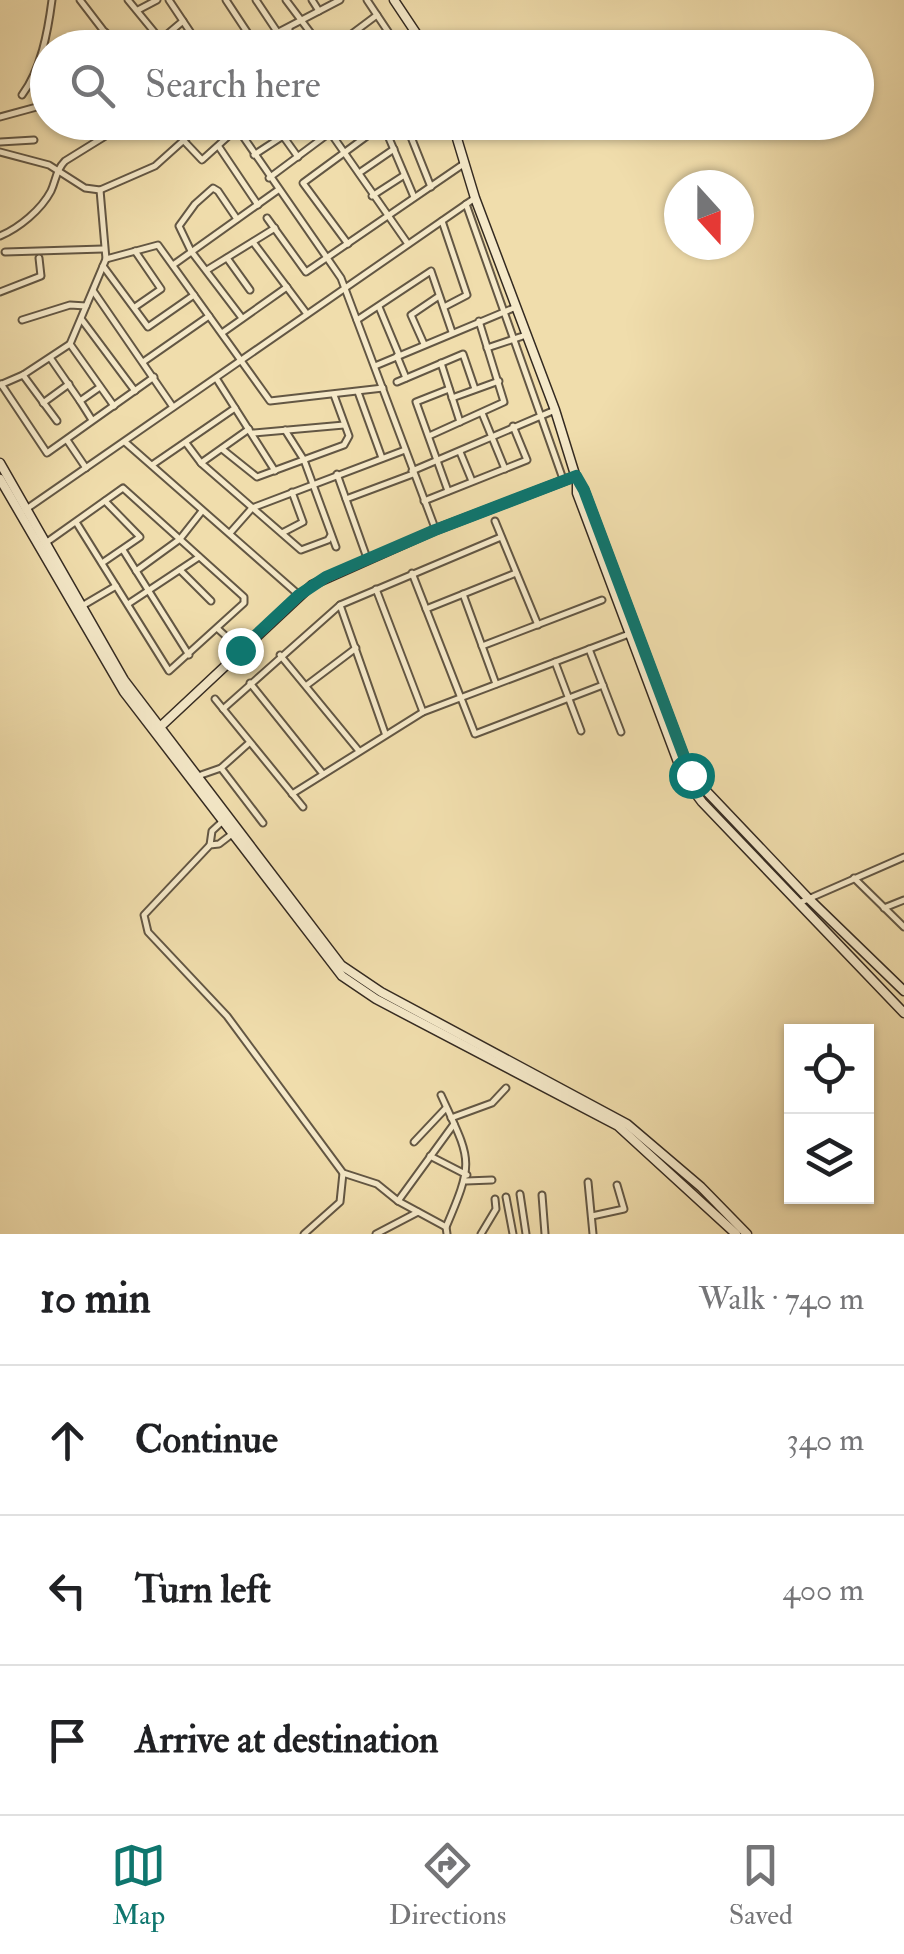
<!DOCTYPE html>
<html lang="en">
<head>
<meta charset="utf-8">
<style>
  body { margin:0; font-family:"IM FELL Double Pica",serif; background:#f2f2f2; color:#202124 }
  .controls { position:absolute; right:30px; bottom:30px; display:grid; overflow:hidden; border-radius:0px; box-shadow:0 2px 8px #0004 }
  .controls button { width:90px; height:90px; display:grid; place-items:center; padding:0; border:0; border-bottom:2px solid #e0e0e0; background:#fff; color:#202124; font:50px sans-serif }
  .compass { position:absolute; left:664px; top:170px; width:90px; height:90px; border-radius:50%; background:#fff; box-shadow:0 2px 8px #0004; rotate:159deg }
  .stop { position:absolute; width:30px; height:30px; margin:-22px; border:8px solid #0f766e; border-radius:50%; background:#fff }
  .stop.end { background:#0f766e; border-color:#fff; box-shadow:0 2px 10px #0008 }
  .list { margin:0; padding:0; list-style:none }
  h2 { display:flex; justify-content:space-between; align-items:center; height:130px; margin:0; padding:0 40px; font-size:42px }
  h2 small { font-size:32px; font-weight:400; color:#757577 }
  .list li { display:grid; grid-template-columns:65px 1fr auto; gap:30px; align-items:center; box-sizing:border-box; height:150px; padding:0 40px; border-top:2px solid #e0e0e0 }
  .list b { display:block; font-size:38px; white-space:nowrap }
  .list em { font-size:32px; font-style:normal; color:#757577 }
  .icon { flex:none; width:55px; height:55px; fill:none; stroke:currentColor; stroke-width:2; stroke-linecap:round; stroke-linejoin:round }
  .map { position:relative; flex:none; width:904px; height:1234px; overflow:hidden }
  .search { position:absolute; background:#fff; box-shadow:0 2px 8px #0004; left:30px; right:30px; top:30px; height:110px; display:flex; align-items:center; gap:25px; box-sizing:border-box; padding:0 35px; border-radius:55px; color:#757577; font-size:38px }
  .sheet { height:580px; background:#fff }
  nav { display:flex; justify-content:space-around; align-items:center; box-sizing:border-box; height:140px; border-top:2px solid #e0e0e0; background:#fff; font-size:28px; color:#757577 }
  nav a { display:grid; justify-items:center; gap:5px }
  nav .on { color:#0f766e }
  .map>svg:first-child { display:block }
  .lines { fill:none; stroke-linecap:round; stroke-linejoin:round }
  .street-casing { stroke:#635744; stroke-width:9 }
  .secondary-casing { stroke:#342a21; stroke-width:11 }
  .street { stroke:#f5e9c9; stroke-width:5 }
  .secondary { stroke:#f5e9c9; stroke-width:8 }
  .route { stroke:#0f766e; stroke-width:12 }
</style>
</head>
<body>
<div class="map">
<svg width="904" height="1234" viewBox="0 0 904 1234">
  <rect width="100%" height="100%" fill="#f0ddac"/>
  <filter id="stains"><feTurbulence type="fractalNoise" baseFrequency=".002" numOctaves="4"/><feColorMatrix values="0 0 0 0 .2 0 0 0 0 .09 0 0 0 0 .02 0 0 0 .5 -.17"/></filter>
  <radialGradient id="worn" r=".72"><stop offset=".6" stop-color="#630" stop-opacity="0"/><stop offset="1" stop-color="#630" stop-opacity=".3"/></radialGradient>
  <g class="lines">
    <!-- street casing -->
    <g class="street-casing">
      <g id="street">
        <polyline points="80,0 103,30 123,48"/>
        <polyline points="128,0 160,39"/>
        <polyline points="169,0 201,48"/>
        <polyline points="226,0 255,44"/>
        <polyline points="256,0 278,33"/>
        <polyline points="286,0 322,48"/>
        <polyline points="312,0 319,11"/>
        <polyline points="367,0 399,48"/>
        <polyline points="138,10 157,0"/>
        <polyline points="151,48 183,21"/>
        <polyline points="248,48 340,0"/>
        <polyline points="280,48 289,29"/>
        <polyline points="333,48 377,15"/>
        <polyline points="379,48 393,38"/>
        <path d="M 22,95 C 41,70 48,31 52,0"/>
        <polyline points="0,117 44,105"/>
        <polyline points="233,122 341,278 435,528"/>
        <polyline points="323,122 408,244"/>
        <polyline points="405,122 431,187"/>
        <polyline points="383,124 414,197"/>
        <polyline points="283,136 298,157"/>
        <polyline points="184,141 202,160 244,122"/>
        <polyline points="0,142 34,140"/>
        <polyline points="219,147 258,205"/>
        <polyline points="0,152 49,165 85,188 100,190 155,166 204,122"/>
        <polyline points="254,155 283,136 273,122"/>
        <polyline points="359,173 394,149"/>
        <polyline points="269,178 344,122"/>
        <polyline points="372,196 403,176"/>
        <polyline points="466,204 563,479"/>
        <polyline points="267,218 306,272 465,163"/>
        <polyline points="237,219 218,191 213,188 195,204 179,226 191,251 242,318"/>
        <polyline points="442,221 467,295 444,307"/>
        <path d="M 0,236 C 19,228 41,210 51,191 C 56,180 56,170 65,161 L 128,122"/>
        <polyline points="253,242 307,314"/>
        <polyline points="348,244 303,183 386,122"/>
        <polyline points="135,251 161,289 135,307"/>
        <polyline points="5,252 103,249"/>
        <polyline points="227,258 250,290"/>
        <polyline points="106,259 158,245 270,401 383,388"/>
        <polyline points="173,265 278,190"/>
        <polyline points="103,266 148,327 194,295"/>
        <polyline points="207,270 275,228"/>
        <polyline points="0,292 41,276 39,258"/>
        <polyline points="94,292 173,407"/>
        <polyline points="379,307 399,355"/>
        <polyline points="22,320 70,305 86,306"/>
        <polyline points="82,320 135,391"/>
        <polyline points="357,320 431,271 452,332"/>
        <polyline points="222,333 287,287"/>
        <polyline points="70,344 114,406"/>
        <polyline points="424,344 411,315 439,296"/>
        <polyline points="487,348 526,335"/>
        <polyline points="397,356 406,378"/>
        <polyline points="51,359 80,401 100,387"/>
        <polyline points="143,362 209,316"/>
        <polyline points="441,363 460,422"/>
        <polyline points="375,366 516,307"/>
        <polyline points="23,375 57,421"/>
        <polyline points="216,378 275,471"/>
        <polyline points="397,382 463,354 475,389"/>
        <polyline points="1,384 47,453 154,377"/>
        <polyline points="0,385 23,375 70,344 106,259 100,190"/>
        <polyline points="358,392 382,458"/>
        <polyline points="452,398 499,381"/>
        <polyline points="80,401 92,420"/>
        <polyline points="43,403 69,384"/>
        <polyline points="482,413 505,469"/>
        <polyline points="285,430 304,460 336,547"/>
        <polyline points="253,433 344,425"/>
        <polyline points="429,436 504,402 479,321"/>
        <polyline points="67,440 86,468"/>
        <polyline points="125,442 299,595"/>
        <polyline points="186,443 201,463 301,550 328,540 331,535"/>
        <polyline points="222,449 257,477 344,445 349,436 334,395"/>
        <polyline points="460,452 472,481"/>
        <polyline points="201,463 249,429"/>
        <polyline points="152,465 235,408"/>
        <polyline points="412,471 555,410"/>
        <polyline points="337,474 367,558"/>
        <polyline points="448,491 416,402 449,389"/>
        <polyline points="346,499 413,474"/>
        <polyline points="424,501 527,460 513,426"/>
        <polyline points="25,510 475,198"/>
        <polyline points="495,521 538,625"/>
        <polyline points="230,533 252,508 405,450"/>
        <polyline points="282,533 303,522 292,492"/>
        <polyline points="47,542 123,488 244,597 244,603 169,671 76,522"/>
        <polyline points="123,550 189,655"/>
        <polyline points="102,563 140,537 105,501"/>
        <polyline points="180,570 211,601"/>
        <polyline points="136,571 180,539 202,511"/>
        <polyline points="412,573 475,734 603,685"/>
        <polyline points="376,589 423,712"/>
        <polyline points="463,594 496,684"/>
        <polyline points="128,604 199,557"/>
        <polyline points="340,605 385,733"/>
        <polyline points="82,606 116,586"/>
        <polyline points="426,609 516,573"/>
        <polyline points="218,629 241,650"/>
        <polyline points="482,646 602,600"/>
        <polyline points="589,649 621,732"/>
        <polyline points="280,655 359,751"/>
        <polyline points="555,662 581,731"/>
        <polyline points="250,683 323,774"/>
        <polyline points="307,685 356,648"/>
        <polyline points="215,699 303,807"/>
        <polyline points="223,709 340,605 501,537"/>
        <polyline points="221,768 263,823"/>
        <polyline points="198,776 221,768 249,743"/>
        <polyline points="292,794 423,712 629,634"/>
        <polyline points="232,834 219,844 210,845 144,915 148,932 227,1016 343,1173 377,1184 398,1201 446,1227"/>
        <polyline points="210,845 212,831 225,819"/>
        <polyline points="854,878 904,927"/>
        <polyline points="799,903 904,857"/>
        <polyline points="884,908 904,900"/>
        <path d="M 441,1095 C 471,1161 475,1159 446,1227 L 447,1234"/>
        <polyline points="451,1118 492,1103 506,1088"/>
        <polyline points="414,1142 446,1108"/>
        <polyline points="430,1156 467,1175"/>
        <polyline points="466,1181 492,1180"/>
        <polyline points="588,1182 593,1234"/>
        <polyline points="520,1194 526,1234"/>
        <polyline points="542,1195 545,1234"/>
        <polyline points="506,1197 513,1234"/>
        <polyline points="398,1201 454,1124"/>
        <polyline points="592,1216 624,1209 617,1185"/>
        <polyline points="304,1234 340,1202 343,1173"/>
        <polyline points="376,1234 418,1212"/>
        <polyline points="481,1234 496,1209 495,1199"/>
      </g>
    </g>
    <!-- secondary casing -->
    <g class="secondary-casing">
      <g id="secondary">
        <polyline points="394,0 426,48"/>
        <polyline points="452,122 475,198 555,410 577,481 577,493 684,778 702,802 904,1013"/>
        <polyline points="0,463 124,680 341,965 381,992 627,1124 701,1187 747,1234"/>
        <polyline points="0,479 124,692 342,976 376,999 618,1126 736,1234"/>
        <polyline points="577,481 584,490 691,775 807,897 904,991"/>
        <polyline points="159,728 312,585 435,530 576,476"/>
      </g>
    </g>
    <!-- street -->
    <use href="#street" class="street"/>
    <!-- secondary -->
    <use href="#secondary" class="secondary"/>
  </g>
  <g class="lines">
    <!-- route -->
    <polyline class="route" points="240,650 299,595 326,577 435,530 576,476 584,490 691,775"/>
  </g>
  <rect width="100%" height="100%" filter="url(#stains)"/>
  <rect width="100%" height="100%" fill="url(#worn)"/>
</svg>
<div class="controls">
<button><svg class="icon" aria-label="locate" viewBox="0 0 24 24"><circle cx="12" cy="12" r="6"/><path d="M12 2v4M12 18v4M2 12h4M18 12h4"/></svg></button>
<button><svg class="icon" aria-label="layers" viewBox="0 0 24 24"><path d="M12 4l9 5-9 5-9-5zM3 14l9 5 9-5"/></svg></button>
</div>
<svg class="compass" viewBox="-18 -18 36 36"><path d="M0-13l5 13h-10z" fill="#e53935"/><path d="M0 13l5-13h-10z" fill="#757577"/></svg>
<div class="stop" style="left:691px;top:775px"></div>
<div class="stop end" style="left:240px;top:650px"></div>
<div class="search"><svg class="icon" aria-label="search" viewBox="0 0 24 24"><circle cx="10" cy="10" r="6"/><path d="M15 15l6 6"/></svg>Search here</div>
</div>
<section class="sheet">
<h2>10 min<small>Walk · 740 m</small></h2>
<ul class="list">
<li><svg class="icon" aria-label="ahead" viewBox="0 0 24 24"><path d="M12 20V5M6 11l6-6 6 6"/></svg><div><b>Continue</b></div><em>340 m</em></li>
<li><svg class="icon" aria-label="left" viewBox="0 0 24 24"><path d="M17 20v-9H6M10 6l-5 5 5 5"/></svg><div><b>Turn left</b></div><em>400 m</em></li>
<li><svg class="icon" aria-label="arrive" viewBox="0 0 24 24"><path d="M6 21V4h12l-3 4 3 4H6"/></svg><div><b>Arrive at destination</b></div></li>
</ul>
</section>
<nav>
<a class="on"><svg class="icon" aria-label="map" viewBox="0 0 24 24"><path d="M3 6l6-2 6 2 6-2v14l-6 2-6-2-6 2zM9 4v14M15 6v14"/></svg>Map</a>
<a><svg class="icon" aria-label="directions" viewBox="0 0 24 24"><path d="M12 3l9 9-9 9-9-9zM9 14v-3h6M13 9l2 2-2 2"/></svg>Directions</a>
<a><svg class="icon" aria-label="saved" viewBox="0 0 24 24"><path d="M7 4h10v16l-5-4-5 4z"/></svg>Saved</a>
</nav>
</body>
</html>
